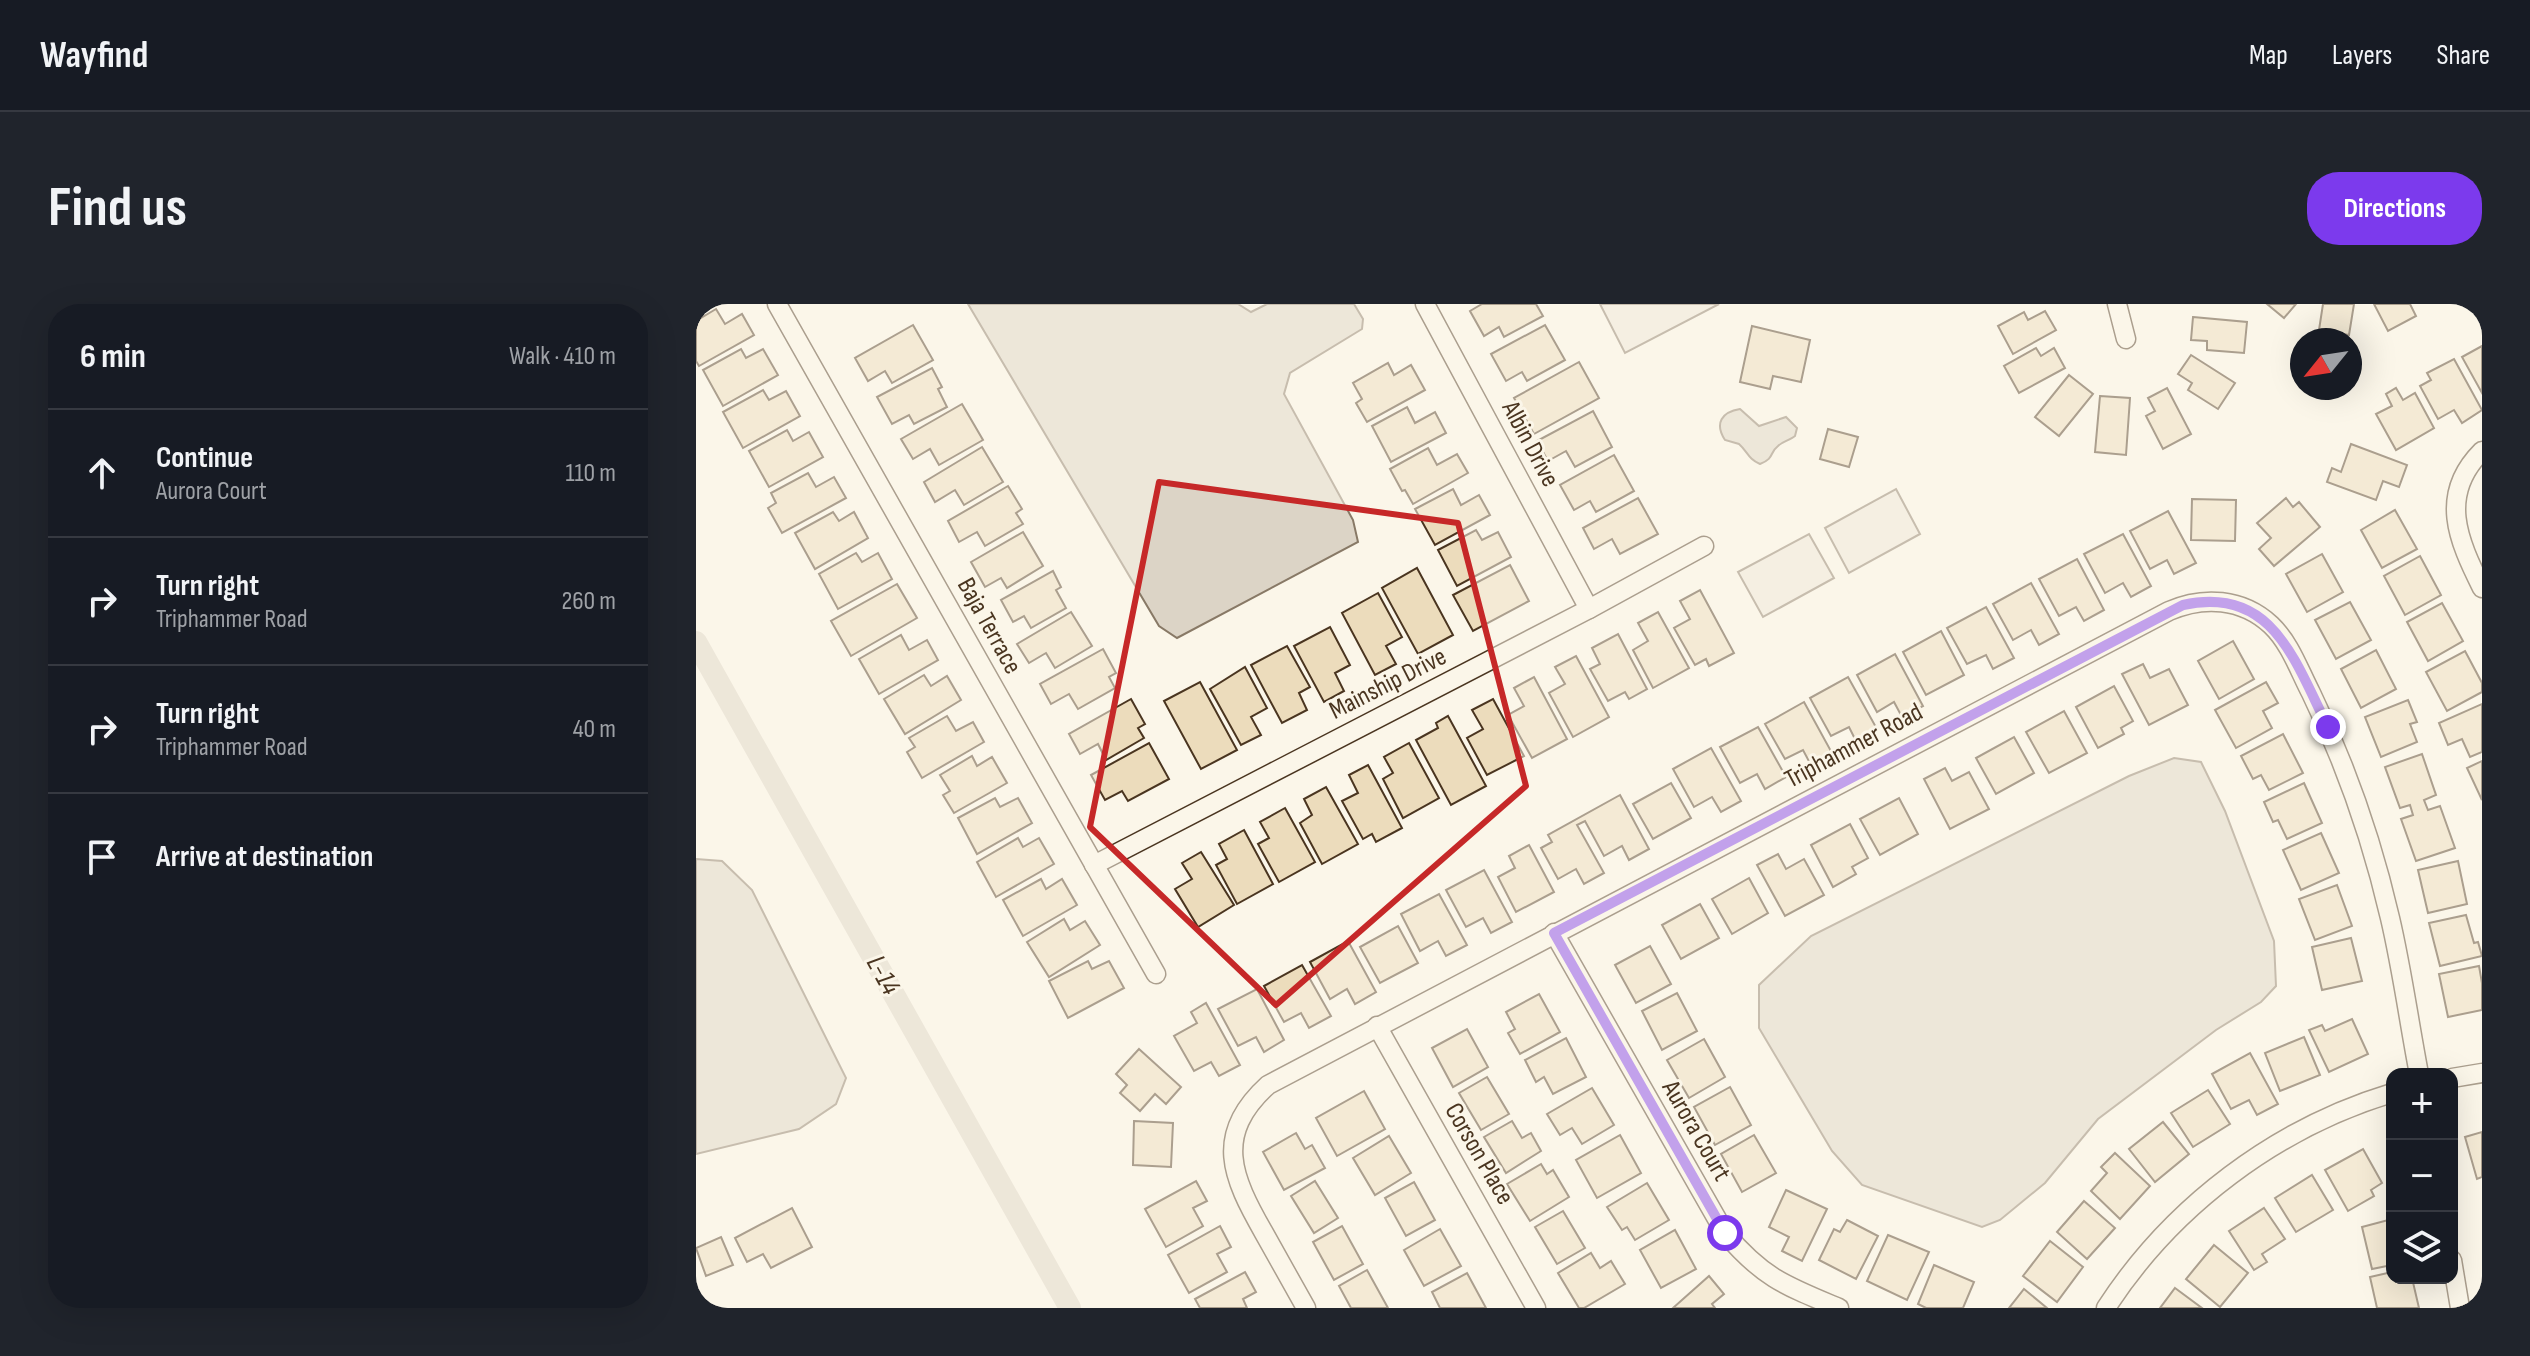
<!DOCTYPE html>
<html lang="en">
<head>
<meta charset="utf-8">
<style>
  body { margin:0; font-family:"Sofia Sans Condensed",sans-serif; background:#20242c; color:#f1f3f6 }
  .controls { position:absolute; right:24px; bottom:24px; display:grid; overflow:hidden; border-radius:16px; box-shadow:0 8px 32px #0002 }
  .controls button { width:72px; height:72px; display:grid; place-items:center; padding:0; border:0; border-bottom:2px solid #363941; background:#171b24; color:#f1f3f6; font:40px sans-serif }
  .compass { position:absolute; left:1594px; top:24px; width:72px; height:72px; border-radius:50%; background:#171b24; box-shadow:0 8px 32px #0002; rotate:240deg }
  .stop { position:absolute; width:24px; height:24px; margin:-18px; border:6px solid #7c3aed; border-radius:50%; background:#fff }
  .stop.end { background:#7c3aed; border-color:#fff; box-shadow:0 2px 8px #0008 }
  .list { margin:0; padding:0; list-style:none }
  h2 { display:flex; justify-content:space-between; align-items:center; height:104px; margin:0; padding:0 32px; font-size:34px }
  h2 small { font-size:26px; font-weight:400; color:#9ea1a6 }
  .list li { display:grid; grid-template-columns:52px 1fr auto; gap:24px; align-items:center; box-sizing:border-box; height:128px; padding:0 32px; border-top:2px solid #363941 }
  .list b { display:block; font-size:30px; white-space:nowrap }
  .list p { margin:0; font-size:26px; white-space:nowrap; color:#9ea1a6 }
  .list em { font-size:26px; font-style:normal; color:#9ea1a6 }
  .icon { flex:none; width:44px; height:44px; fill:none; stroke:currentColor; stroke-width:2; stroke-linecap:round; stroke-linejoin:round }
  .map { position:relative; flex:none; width:1786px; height:1004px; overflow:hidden; border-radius:32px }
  header { display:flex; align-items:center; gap:48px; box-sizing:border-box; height:112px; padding:0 40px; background:#171b24; border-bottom:2px solid #363941 }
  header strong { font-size:38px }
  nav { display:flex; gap:44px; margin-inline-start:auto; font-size:28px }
  .intro { display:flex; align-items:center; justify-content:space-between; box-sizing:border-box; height:192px; padding:0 48px }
  h1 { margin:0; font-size:56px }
  .button { padding:20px 36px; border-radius:32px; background:#7c3aed; color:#fff; font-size:28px; font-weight:700 }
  main { display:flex; gap:48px; padding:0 48px }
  aside { flex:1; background:#171b24; border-radius:32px; box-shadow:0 8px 32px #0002 }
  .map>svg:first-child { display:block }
  .green { fill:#ede6d9; stroke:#887966; stroke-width:2 }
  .water { fill:#dcd4c6; stroke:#887966; stroke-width:2 }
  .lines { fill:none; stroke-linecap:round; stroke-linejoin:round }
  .canal { stroke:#dcd4c6; stroke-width:22 }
  .building { fill:#ecdcbc; stroke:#4a3520; stroke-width:2 }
  .street-casing { stroke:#4a3520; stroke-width:21 }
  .street { stroke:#fbf6e9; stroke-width:18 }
  .route { stroke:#7c3aed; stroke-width:10 }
  .marked { fill:none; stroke:#c62828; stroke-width:6; stroke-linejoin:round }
  .labels { text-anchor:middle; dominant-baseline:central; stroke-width:6; stroke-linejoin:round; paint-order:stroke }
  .street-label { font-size:26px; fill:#4a3520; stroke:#fbf6e9 }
  .water-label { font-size:28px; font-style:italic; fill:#4a3520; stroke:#fbf6e9 }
</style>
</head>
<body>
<header>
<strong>Wayfind</strong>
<nav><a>Map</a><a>Layers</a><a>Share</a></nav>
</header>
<div class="intro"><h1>Find us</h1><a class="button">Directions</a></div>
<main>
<aside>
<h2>6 min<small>Walk · 410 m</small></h2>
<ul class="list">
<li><svg class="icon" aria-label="ahead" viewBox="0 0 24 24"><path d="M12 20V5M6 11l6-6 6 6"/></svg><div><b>Continue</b><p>Aurora Court</p></div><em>110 m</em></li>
<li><svg class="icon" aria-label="right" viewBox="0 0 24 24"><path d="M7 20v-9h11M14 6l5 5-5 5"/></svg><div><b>Turn right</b><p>Triphammer Road</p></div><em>260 m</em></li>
<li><svg class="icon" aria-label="right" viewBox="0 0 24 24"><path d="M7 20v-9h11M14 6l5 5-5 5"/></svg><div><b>Turn right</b><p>Triphammer Road</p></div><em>40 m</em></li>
<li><svg class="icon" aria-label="arrive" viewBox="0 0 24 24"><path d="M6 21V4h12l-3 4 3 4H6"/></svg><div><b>Arrive at destination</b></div></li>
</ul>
</aside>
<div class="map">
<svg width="1786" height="1004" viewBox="0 0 1786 1004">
  <rect width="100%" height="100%" fill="#fbf6e9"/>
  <!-- green -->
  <g class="green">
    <polygon points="904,0 1023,0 929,49"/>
    <polygon points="1200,185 1224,230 1153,269 1129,224"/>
    <polygon points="1113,230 1138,274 1067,313 1042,268"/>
  </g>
  <!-- water -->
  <g class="water">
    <polygon points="272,0 542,0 555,8 571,0 658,0 667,15 666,25 594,69 588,90 657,216 662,238 481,334 463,322"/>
    <path d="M 1044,105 L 1063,122 L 1090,113 L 1101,124 L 1099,132 C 1094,136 1086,138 1082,142 C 1073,149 1079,154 1064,160 C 1052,155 1052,148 1043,140 L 1029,136 C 1018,119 1026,108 1044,105 Z"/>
    <polygon points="1478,454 1505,458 1529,507 1578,637 1580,682 1565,698 1520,726 1402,815 1349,879 1304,916 1286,923 1166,881 1136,847 1063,724 1063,681 1115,632 1433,472"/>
    <polygon points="0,555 26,557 56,586 150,774 140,800 103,825 0,850"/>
  </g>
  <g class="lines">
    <!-- canal -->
    <polyline class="canal" points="0,338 374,1004"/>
  </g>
  <!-- building -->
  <g class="building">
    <polygon points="786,0 840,0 847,12 808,33 803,23 788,32 774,7"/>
    <polygon points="1571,0 1600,0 1588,14"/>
    <polygon points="1627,0 1658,0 1653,31 1623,26"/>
    <polygon points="1678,0 1714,0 1720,12 1692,27"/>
    <polygon points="20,5 29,20 46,10 58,31 3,62 0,57 0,17"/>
    <polygon points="1349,7 1360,26 1317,50 1302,22 1328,8 1332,16"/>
    <polygon points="1497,13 1551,18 1548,49 1511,46 1511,37 1495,36"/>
    <polygon points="217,21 237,56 196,79 189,67 172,77 159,54"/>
    <polygon points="849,21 869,56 831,77 826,68 810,77 795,50"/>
    <polygon points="1056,22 1114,36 1105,78 1077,72 1074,85 1044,78"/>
    <polygon points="1786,42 1786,89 1766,53"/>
    <polygon points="1340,44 1345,52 1358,44 1369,64 1323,89 1308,62"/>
    <polygon points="45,45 50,54 67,45 82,71 27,102 7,66"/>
    <polygon points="1495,51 1539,79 1522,105 1492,86 1496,79 1482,70"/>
    <polygon points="1758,55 1786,106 1766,119 1758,106 1742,115 1724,82 1735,76 1731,69"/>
    <polygon points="883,58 903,94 838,130 818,94"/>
    <polygon points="692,59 698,71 715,61 729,86 671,118 660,99 666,95 657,79"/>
    <polygon points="236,64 246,83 242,85 251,103 218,120 213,111 196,120 181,93"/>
    <polygon points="1373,71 1397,90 1363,132 1339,113"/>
    <polygon points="1471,84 1495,130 1467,145 1450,112 1459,107 1452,94"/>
    <polygon points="1700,84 1707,96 1719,89 1738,124 1700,146 1680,110 1696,102 1690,90"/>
    <polygon points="67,86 73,96 90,87 104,112 47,144 27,108"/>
    <polygon points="1404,92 1434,94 1430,151 1399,148"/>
    <polygon points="266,100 287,136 243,161 234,145 217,155 205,135"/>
    <polygon points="711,103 719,119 739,108 750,129 695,158 676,122"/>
    <polygon points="897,107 916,143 879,163 870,147 852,157 841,137"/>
    <polygon points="1132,125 1162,133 1153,163 1124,155"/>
    <polygon points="91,126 97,137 113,128 127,153 73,183 53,147"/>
    <polygon points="1655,140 1711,161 1703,183 1687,177 1680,196 1631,178 1636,164 1645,168"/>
    <polygon points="286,143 307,178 268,201 259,186 239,198 228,178"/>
    <polygon points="732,144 741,161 761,150 772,169 717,200 709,186 706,187 694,165"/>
    <polygon points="918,151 938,187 900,208 894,197 878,206 864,181"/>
    <polygon points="112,169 120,183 138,173 150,194 86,229 72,204 80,199 75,189"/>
    <polygon points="312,182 326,205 320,209 327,220 289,242 281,228 263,238 252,217"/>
    <polygon points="757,185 765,201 783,191 794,211 739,241 719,205"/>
    <polygon points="942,194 962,230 924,250 916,235 898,245 887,224"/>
    <polygon points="1590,194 1597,203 1603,198 1624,223 1578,262 1563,245 1575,234 1561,219"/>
    <polygon points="1496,195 1540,196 1539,237 1495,236"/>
    <polygon points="1699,206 1721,245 1686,264 1665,226"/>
    <polygon points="1472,207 1500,259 1478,270 1471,256 1454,265 1434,227"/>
    <polygon points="137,208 143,217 158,208 172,234 119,265 99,229"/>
    <polygon points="780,226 786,236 802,228 815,253 761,282 742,246"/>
    <polygon points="327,228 347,262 311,284 305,274 289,283 275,258"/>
    <polygon points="1427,230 1455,282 1435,293 1427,279 1409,289 1388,250"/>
    <polygon points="160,249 166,258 182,249 196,275 142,305 123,270"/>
    <polygon points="1626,250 1647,288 1611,308 1590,270"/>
    <polygon points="1724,252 1745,291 1709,311 1688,272"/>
    <polygon points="1381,255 1408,306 1388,317 1380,303 1363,312 1343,275"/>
    <polygon points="814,261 833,297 777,327 757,291"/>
    <polygon points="721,264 757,331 722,350 686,284"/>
    <polygon points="357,267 365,283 360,286 370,304 335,324 328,312 317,318 305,296"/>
    <polygon points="1335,279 1363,330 1343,341 1335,326 1317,336 1297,300"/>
    <polygon points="201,280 221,314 155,352 135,317"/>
    <polygon points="1004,286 1038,349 1013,362 1010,355 999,361 978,324 994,315 984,297"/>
    <polygon points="682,289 706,333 690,342 700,360 679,371 646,309"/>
    <polygon points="1654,298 1675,336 1640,355 1619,316"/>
    <polygon points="1746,299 1767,337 1732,357 1711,318"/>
    <polygon points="1290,303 1318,354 1297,365 1290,351 1271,360 1251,324"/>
    <polygon points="375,308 396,342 359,364 350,349 333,359 321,340"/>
    <polygon points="962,308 993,364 957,384 937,346 952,337 942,319"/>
    <polygon points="634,323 654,361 639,369 648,387 628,398 598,342"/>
    <polygon points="1245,327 1268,371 1230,391 1207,348"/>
    <polygon points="922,330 951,385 933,395 929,388 912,397 894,365 904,360 896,344"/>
    <polygon points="205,331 213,346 231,336 242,356 183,390 163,355"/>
    <polygon points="1537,337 1558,375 1523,395 1502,357"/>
    <polygon points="591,342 614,383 603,389 611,406 586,419 555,361"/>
    <polygon points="407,345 420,369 413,373 419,384 382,405 373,390 355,400 344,380"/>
    <polygon points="1680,346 1700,385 1665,404 1645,365"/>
    <polygon points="1769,347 1786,379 1786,388 1751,407 1730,368"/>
    <polygon points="1199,350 1227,402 1206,413 1198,398 1181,408 1161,371"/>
    <polygon points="880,352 913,413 877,433 853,389 869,380 859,363"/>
    <polygon points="1447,360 1454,374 1473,365 1492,401 1453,421 1426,370"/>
    <polygon points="549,363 571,404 555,413 565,431 545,441 514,385"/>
    <polygon points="228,371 235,382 251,372 265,396 209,430 188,395"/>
    <polygon points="838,373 871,435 836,454 812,411 828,402 818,384"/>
    <polygon points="1152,373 1181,425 1160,437 1153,423 1135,432 1114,394"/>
    <polygon points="504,378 541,446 505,465 468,397"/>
    <polygon points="1570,378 1582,399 1567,407 1576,424 1540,444 1519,406"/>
    <polygon points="1418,382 1437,417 1425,424 1428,430 1402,444 1380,403"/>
    <polygon points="435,395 449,420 442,424 448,434 410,456 402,440 384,450 373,430"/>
    <polygon points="797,395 828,452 791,471 771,434 787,425 776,406"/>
    <polygon points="1712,396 1721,418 1714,420 1721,438 1685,453 1669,413"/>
    <polygon points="1108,398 1136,449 1115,461 1107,446 1089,455 1069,420"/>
    <polygon points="1786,400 1786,448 1774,453 1766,435 1752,441 1743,419"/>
    <polygon points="1368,407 1391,449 1353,469 1330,428"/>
    <polygon points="251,412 260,427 277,418 288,438 226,474 211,448 219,443 213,434"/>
    <polygon points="752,412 790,482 755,501 720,436 742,424 740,419"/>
    <polygon points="1062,423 1090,473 1069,485 1061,470 1044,479 1024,443"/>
    <polygon points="1587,430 1607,469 1573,486 1565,471 1557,475 1545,452"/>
    <polygon points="1318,433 1338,469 1300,490 1280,454"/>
    <polygon points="453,439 473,475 432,497 426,487 409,496 395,471"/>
    <polygon points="713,439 743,494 707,514 687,475 697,469 688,453"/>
    <polygon points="1015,444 1045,497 1025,508 1016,493 998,503 977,465"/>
    <polygon points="1726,450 1740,491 1728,496 1732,506 1744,502 1759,544 1720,557 1705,515 1717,511 1714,501 1704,504 1689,463"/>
    <polygon points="276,452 281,462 296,453 311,479 258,509 247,491 254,487 244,471"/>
    <polygon points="1786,457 1786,496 1771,464"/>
    <polygon points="672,461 706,524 680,538 676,530 667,535 646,497 662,489 653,471"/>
    <polygon points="1249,464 1256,477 1273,468 1293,505 1254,525 1228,475"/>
    <polygon points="975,479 995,514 957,535 937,500"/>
    <polygon points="1608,479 1626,519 1591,535 1582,516 1577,518 1568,498"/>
    <polygon points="630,483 662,540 626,560 604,519 616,511 608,495"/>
    <polygon points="924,491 953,545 933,556 926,542 908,552 889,517 881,521 908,569 888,580 880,565 862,575 845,544 856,538 852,531"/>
    <polygon points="299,494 304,503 322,494 336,519 281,550 262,514"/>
    <polygon points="1203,494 1222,530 1184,551 1164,515"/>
    <polygon points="589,504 619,558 583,578 562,540 573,534 564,518"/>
    <polygon points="1154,520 1172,554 1156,563 1160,570 1137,583 1115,541"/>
    <polygon points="548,526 577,580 541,600 520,561 531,555 523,540"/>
    <polygon points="1625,529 1643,569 1605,586 1587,546"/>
    <polygon points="322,534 327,543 343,534 358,560 300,593 281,558"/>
    <polygon points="833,541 858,588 820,608 802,573 819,564 813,552"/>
    <polygon points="505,548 538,601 502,623 479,585 496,575 486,559"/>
    <polygon points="1082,550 1090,565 1108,555 1128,591 1089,612 1061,561"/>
    <polygon points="1762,557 1771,600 1732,609 1722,566"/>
    <polygon points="788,566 816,618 795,629 787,614 770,623 750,586"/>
    <polygon points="1053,574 1072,609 1036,630 1016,595"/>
    <polygon points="345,575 350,585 366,575 381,601 327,632 307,596"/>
    <polygon points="1641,581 1656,622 1619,636 1603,595"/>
    <polygon points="743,590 771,641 750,652 742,637 724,647 705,610"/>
    <polygon points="1004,600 1023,634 985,655 966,621"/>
    <polygon points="1770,611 1778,639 1782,638 1786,652 1744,662 1733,619"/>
    <polygon points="368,615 374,626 389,617 404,641 353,673 331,638"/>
    <polygon points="702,622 722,659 684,679 664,643"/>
    <polygon points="1655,634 1666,677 1626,686 1616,643"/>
    <polygon points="652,637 680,688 659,700 651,685 634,695 614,658"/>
    <polygon points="954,642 975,680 940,699 919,661"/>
    <polygon points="392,657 396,665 413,657 428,684 372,714 353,677"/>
    <polygon points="606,661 635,712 613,724 605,709 588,718 568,682"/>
    <polygon points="1783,662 1786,679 1786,706 1752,713 1743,670"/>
    <polygon points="561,685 588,736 568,748 560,733 542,742 522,705"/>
    <polygon points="981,689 1001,727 966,746 946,707"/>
    <polygon points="843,690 864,728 824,750 812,729 819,725 810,708"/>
    <polygon points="510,699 544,761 523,772 515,758 498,767 478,732 501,719 495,708"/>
    <polygon points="1656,715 1672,750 1633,768 1613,726 1626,721 1629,727"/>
    <polygon points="771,725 792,763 757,783 736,744"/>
    <polygon points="1608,733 1624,771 1584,787 1569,749"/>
    <polygon points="870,734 890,773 857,790 848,773 840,778 829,756"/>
    <polygon points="1008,735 1029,773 993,794 971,756"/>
    <polygon points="443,745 485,783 470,800 459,790 444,807 424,789 431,781 420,770"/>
    <polygon points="1554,749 1582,800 1561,811 1553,796 1535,805 1516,770"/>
    <polygon points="791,773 813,810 785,826 763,789"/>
    <polygon points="1034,783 1055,821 1019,841 998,803"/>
    <polygon points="896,784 918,821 886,840 876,824 864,831 851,810"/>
    <polygon points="1512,786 1534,820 1497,843 1475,809"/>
    <polygon points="668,787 689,825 641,852 620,814"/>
    <polygon points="438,817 477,819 475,863 437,861"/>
    <polygon points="816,817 826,834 835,829 845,847 810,869 788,833"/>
    <polygon points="1467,818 1493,850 1459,878 1433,845"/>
    <polygon points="1786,828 1786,873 1781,875 1769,833"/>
    <polygon points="600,829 609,845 616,841 629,864 588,886 567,848"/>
    <polygon points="924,831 945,869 901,894 880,856"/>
    <polygon points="1058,831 1080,869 1046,888 1025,850"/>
    <polygon points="693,832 715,869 679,891 657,854"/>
    <polygon points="1667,845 1686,879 1675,886 1678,892 1652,907 1629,866"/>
    <polygon points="1419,849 1454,882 1424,915 1395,887 1411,869 1405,863"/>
    <polygon points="845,860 851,870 857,866 873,893 834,917 811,880"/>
    <polygon points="1616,871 1637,906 1600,928 1579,894"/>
    <polygon points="500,877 511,897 497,904 507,922 470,943 449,905"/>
    <polygon points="619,877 642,914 618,929 595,892"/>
    <polygon points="718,878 739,916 710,932 689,894"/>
    <polygon points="951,879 973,916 939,936 931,923 926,926 911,903"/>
    <polygon points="1090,886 1131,905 1106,957 1086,947 1093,933 1073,923"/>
    <polygon points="1388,897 1419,924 1391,955 1361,928"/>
    <polygon points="96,904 116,943 75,964 67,950 51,958 39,934"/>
    <polygon points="1568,904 1589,935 1566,950 1571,958 1558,966 1533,927"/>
    <polygon points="867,907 889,944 861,960 839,923"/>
    <polygon points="1696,915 1696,961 1676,965 1666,923"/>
    <polygon points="1151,916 1182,932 1160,975 1123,956 1138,925 1144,928"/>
    <polygon points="524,922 535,943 521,950 531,968 493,989 472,951"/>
    <polygon points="646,922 667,960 638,976 617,938"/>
    <polygon points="744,925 765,962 728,982 708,946"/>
    <polygon points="979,926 1000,965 965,984 944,946"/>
    <polygon points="1192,931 1233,948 1211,996 1171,977"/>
    <polygon points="25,933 37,961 10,972 0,944"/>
    <polygon points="1354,937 1387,963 1361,998 1327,972"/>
    <polygon points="1518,941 1552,969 1524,1003 1490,975"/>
    <polygon points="895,949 904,964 915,957 929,980 888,1004 883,1004 862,969"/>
    <polygon points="1238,961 1278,978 1267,1004 1230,1004 1222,1000"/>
    <polygon points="671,966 692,1004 655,1004 643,982"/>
    <polygon points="549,968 560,988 547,995 551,1004 504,1004 499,995"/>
    <polygon points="1696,968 1696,974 1716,974 1723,1004 1681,1004 1674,973"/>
    <polygon points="771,969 790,1004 744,1004 736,988"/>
    <polygon points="1013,972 1028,990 1016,1000 1019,1004 977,1004"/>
    <polygon points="1479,984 1506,1004 1464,1004"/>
    <polygon points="1328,985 1351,1004 1313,1004"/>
  </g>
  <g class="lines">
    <!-- street casing -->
    <g class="street-casing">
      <g id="street">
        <polyline points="81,0 460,670"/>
        <polyline points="729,0 893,305"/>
        <polyline points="1421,0 1430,35"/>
        <path d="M 1786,147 C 1742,191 1762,236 1786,284"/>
        <polyline points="398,561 893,305 1008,242"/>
        <path d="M 858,629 L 1029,929 C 1067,974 1090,982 1143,1004"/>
        <polyline points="681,722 840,1004"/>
        <polyline points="1756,774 1786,769"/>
        <polyline points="1756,956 1764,1004"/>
        <path d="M 610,1004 C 596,979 582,954 568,929 C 536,873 517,831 572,781 L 1473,307 C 1507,292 1546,294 1575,321 C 1594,339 1603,366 1615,389 C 1650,461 1676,536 1694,614 C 1706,665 1713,718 1723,770"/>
        <path d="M 1410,1004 C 1476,902 1580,824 1696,789"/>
      </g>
    </g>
    <!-- street -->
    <use href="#street" class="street"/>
  </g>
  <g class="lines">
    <!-- route -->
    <path class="route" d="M 1029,929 L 858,629 L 1487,301 C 1577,281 1599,358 1632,423"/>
  </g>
  <!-- marked area -->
  <path d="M0 0H1786V1004H0ZM 463,178 L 762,219 L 830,482 L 580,701 L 394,523 Z" fill="#fbf6e9" fill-opacity=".55" fill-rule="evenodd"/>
  <path class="marked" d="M 463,178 L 762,219 L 830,482 L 580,701 L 394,523 Z"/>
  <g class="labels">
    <!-- street labels -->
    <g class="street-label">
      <text transform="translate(834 140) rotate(62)">Albin Drive</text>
      <text transform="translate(293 322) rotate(61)">Baja Terrace</text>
      <text transform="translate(692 380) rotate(-27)">Mainship Drive</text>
      <text transform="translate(1158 442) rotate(-28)">Triphammer Road</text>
      <text transform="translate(1000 827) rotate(60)">Aurora Court</text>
      <text transform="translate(783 850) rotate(60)">Corson Place</text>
    </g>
    <!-- water labels -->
    <g class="water-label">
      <text transform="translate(187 671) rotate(61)">L-14</text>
    </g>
  </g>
</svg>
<div class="controls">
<button>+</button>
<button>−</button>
<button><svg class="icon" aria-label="layers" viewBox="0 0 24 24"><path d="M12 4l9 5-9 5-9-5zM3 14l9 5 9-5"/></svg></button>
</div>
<svg class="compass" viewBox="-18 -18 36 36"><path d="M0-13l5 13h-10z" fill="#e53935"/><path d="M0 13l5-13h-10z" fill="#9ea1a6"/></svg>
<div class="stop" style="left:1029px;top:929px"></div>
<div class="stop end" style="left:1632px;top:423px"></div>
</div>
</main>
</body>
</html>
